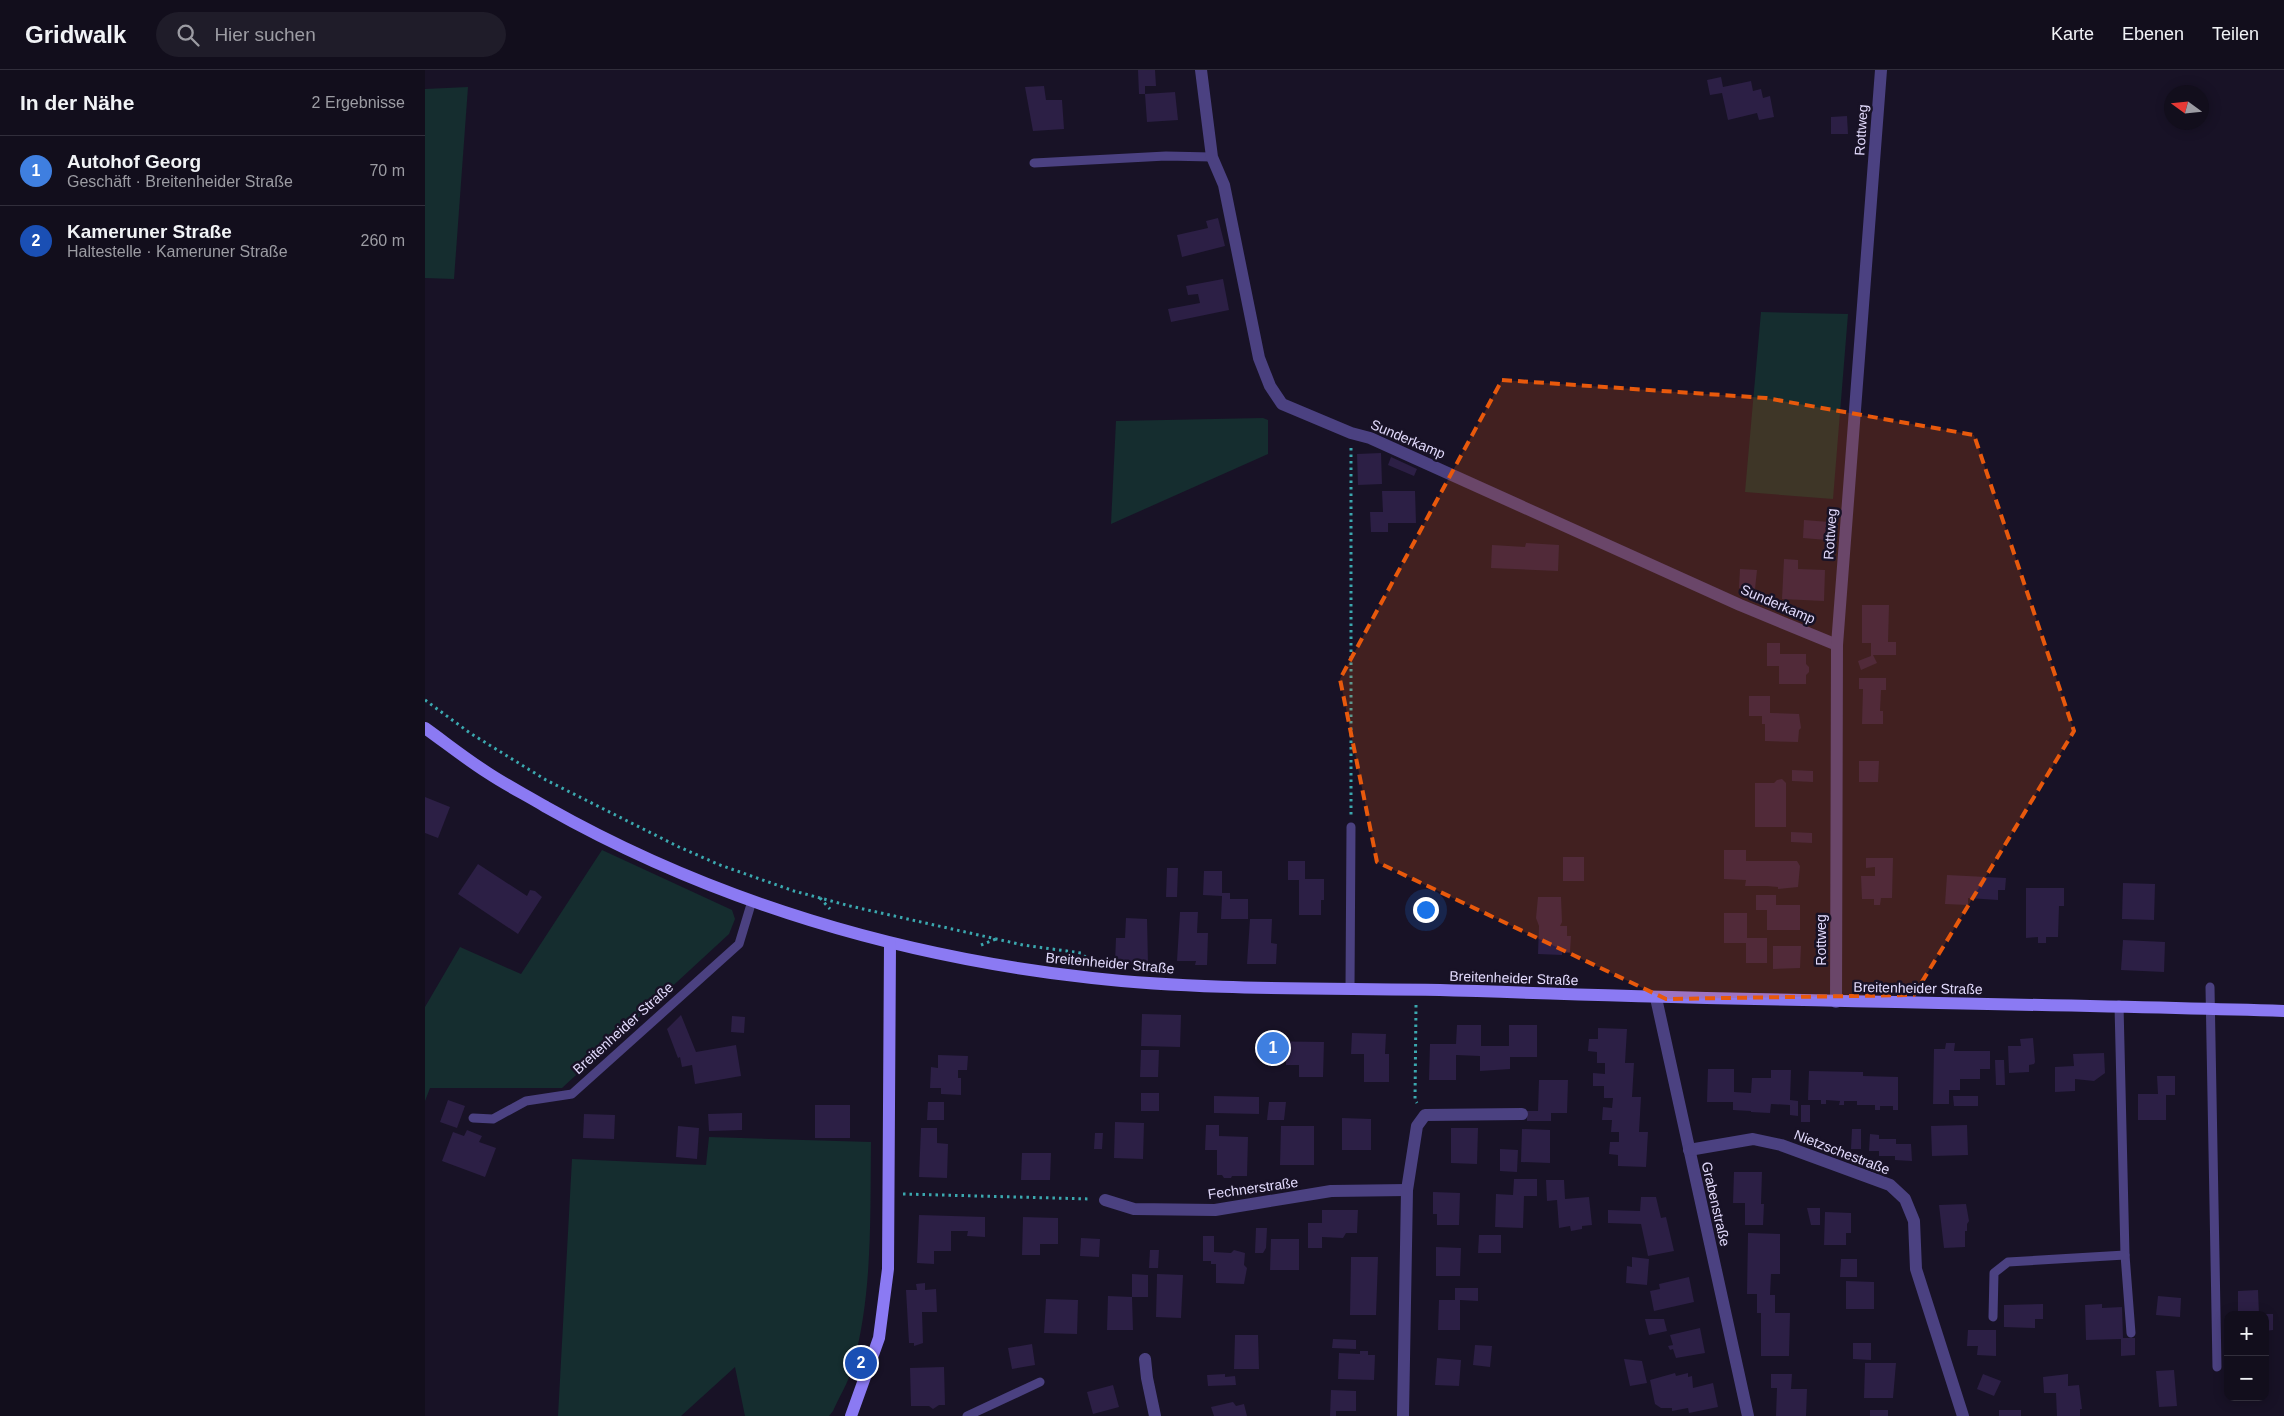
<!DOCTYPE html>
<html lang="de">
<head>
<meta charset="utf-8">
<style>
  body { margin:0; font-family:Arial,sans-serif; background:#1f1c29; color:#f1f3f6 }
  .controls { position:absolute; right:15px; bottom:15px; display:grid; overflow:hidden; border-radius:10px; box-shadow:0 2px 12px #0003 }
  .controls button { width:45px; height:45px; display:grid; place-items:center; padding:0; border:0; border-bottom:1px solid #312e3b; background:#120e1c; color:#f1f3f6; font:25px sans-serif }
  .compass { position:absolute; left:1739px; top:15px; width:45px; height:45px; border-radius:50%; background:#120e1c; box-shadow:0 2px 12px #0003; rotate:285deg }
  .you { position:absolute; left:1000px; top:839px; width:18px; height:18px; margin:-12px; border:4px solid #fff; border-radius:50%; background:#1a73e8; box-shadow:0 0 0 8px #1a73e833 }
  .badge { display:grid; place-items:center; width:32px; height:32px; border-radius:50%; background:#18bdea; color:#fff; font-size:16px; font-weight:700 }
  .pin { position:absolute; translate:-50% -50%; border:2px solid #fff; box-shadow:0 1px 5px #0006 }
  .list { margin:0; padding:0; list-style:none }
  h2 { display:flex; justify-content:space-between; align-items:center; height:65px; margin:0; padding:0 20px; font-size:21px }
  h2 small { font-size:16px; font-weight:400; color:#9c9ca3 }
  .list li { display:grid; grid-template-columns:32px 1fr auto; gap:15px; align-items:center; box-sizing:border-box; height:70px; padding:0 20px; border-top:1px solid #312e3b }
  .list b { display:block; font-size:19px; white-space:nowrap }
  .list p { margin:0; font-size:16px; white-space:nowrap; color:#9c9ca3 }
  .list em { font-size:16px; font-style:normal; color:#9c9ca3 }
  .icon { flex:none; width:28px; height:28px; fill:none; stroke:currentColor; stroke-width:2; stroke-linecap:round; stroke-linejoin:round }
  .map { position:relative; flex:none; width:1859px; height:1346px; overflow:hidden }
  header { display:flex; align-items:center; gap:30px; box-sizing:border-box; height:70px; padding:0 25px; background:#120e1c; border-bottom:1px solid #312e3b }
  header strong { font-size:24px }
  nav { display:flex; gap:28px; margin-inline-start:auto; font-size:18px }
  .search { width:350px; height:45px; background:#1f1c29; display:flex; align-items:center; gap:12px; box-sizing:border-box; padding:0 18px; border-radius:28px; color:#9c9ca3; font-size:19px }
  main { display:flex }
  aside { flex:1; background:#120e1c }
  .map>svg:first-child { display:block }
  .green { fill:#152d2f }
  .building { fill:#2c1f45 }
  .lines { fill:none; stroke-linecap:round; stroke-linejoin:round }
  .path { stroke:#3ba8af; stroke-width:3; stroke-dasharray:2.5 4; stroke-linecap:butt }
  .lane { stroke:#4b4181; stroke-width:9 }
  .street { stroke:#4b4181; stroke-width:12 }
  .secondary { stroke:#8b7af3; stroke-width:12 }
  .marked { fill:#e8590c; fill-opacity:0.2; stroke:#e8590c; stroke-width:4; stroke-dasharray:10 6; stroke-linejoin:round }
  .labels { text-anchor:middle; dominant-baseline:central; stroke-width:5; stroke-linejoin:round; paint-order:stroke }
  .street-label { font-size:14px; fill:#e2dafc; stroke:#181226 }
</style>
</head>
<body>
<header>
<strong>Gridwalk</strong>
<div class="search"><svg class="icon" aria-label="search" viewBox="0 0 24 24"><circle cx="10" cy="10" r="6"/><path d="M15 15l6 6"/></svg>Hier suchen</div>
<nav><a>Karte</a><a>Ebenen</a><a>Teilen</a></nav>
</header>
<main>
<aside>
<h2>In der Nähe<small>2 Ergebnisse</small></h2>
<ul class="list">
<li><span class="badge" style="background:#3f7fe0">1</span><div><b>Autohof Georg</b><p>Geschäft · Breitenheider Straße</p></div><em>70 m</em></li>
<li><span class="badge" style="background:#1a4fb4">2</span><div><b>Kameruner Straße</b><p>Haltestelle · Kameruner Straße</p></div><em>260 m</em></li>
</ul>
</aside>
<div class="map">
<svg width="1859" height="1346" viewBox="0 0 1859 1346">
  <rect width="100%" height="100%" fill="#181226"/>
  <!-- green -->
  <g class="green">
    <polygon points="43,17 29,209 0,208 0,19"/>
    <polygon points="1336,242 1423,244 1408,429 1320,422"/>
    <polygon points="838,348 843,350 843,384 686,454 691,351"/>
    <polygon points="177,780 307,840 310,849 304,864 137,1018 5,1018 0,1031 0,937 35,877 96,904"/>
    <path d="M 284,1067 L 446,1072 C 445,1148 448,1225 427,1299 C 423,1313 414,1327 408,1341 L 404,1346 L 320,1346 L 310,1297 L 256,1346 L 133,1346 L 147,1089 L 281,1095 Z"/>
  </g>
  <!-- building -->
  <g class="building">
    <polygon points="713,0 730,0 731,16 720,16 720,24 714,24"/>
    <polygon points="1296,7 1298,17 1326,11 1328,21 1336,19 1338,28 1345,26 1349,47 1334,50 1332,43 1303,50 1297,23 1285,25 1282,10"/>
    <polygon points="619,16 621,30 637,30 639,59 608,61 600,17"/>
    <polygon points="750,22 753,50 722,52 720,24"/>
    <polygon points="1422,46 1423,64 1406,64 1406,47"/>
    <polygon points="793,148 800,176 757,187 752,165 783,158 781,151"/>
    <polygon points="798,209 804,240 746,252 743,239 775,233 773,224 763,225 761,216"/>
    <polygon points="956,383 957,414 933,415 932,384"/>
    <polygon points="966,387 992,399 989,406 963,395"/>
    <polygon points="957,421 990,421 991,453 963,453 963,462 946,462 945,442 958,442"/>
    <polygon points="1379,450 1404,452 1402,470 1378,468"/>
    <polygon points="1101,473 1134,475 1133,501 1066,498 1067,475 1100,477"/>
    <polygon points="1359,489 1373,490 1373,499 1400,500 1399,531 1357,529"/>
    <polygon points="1315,499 1332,500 1330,519 1314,518"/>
    <polygon points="1437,535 1464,535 1463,572 1471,572 1471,585 1448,585 1452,593 1436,600 1433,591 1446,586 1446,573 1437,573"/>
    <polygon points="1342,573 1355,573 1355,584 1381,584 1381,594 1384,597 1384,602 1381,605 1381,614 1354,614 1354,596 1342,596"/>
    <polygon points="1434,608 1461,608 1461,620 1456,620 1455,641 1458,641 1458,654 1437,654 1438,619 1434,619"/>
    <polygon points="1324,626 1345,626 1345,643 1374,644 1376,658 1374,660 1373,672 1340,671 1340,654 1337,654 1337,646 1324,646"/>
    <polygon points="1434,691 1454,691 1453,712 1434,712"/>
    <polygon points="1367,700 1388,701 1388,712 1367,711"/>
    <polygon points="1357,709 1361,713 1361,757 1330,757 1330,713 1349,713 1352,710"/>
    <polygon points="0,727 25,737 13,768 0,763"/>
    <polygon points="1366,762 1387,763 1387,773 1366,772"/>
    <polygon points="1299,780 1321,780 1321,791 1372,791 1375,796 1373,817 1353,819 1353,817 1342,816 1320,816 1321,810 1299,809"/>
    <rect x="1138" y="787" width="21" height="24"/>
    <polygon points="1441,788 1468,788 1467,828 1456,828 1455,835 1449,835 1449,829 1437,829 1436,806 1450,806 1450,797 1441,798"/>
    <polygon points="863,791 880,791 880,809 899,809 899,830 896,830 896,845 874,845 874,810 863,810"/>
    <polygon points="53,794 102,826 105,820 110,821 117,827 93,864 33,824"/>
    <polygon points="742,798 753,798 752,827 741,827"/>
    <polygon points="779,801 797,801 797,823 805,823 805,829 823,829 823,849 796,849 797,826 778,825"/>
    <polygon points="1522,805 1581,808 1580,820 1573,820 1573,830 1543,828 1543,835 1520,834"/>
    <polygon points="1698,813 1730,814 1729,850 1697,849"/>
    <polygon points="1601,818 1639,818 1639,836 1634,836 1633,867 1621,867 1621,873 1613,873 1613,867 1601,868"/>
    <polygon points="1331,825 1351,825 1351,835 1375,835 1375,860 1342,860 1342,840 1331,840"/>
    <polygon points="1113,827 1136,827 1137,852 1135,856 1142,856 1142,866 1146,866 1145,882 1141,883 1137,882 1137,885 1113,884 1114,856 1111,848"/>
    <polygon points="755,842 773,842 772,863 783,863 782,895 770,895 771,891 752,891"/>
    <polygon points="1299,843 1322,843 1322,868 1342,868 1342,893 1321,893 1321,873 1299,873"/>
    <polygon points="701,848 722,849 723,894 690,893 691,868 700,868"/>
    <polygon points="825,849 847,849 846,873 852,874 851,894 822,894"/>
    <polygon points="1698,870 1740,872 1739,902 1696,900"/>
    <polygon points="1348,876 1376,876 1375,898 1348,899"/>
    <polygon points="717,944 756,945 755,977 716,976"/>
    <polygon points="256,945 271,982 311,975 316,1006 270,1014 267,995 257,997 255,987 253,988 242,959"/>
    <polygon points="307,946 320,947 319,963 306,962"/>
    <polygon points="1032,955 1056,955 1056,976 1084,976 1084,955 1112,955 1112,987 1085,987 1085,999 1055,1001 1055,986 1031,985 1031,1010 1004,1010 1005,974 1031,974"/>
    <polygon points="1173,958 1202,959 1200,993 1209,993 1207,1027 1216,1027 1214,1062 1223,1062 1221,1097 1193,1096 1193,1085 1184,1084 1185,1072 1194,1072 1194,1062 1186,1062 1187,1050 1177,1050 1178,1037 1187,1038 1188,1028 1179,1028 1179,1016 1168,1016 1168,1003 1180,1004 1180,993 1172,993 1172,982 1163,981 1164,969 1173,969"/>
    <polygon points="927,963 961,964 960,984 964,984 964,1012 939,1012 939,984 926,984"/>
    <polygon points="1608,968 1610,992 1609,994 1604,995 1604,1002 1584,1003 1583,976 1596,976 1595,969"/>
    <polygon points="836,971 899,972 898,1007 874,1007 874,995 861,995 861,984 835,983"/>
    <polygon points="1521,973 1530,973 1529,981 1565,981 1565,999 1555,999 1555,1009 1535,1009 1535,1020 1524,1020 1524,1034 1508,1034 1509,979 1520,979"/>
    <polygon points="716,980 734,980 733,1007 715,1007"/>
    <polygon points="1679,983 1680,1003 1669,1011 1650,1009 1650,1021 1630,1022 1630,997 1649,996 1648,984"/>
    <polygon points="513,985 543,986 542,1000 533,1000 533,1008 536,1008 536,1025 516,1024 516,1018 505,1018 506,997 513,998"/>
    <polygon points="1570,990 1579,990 1580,1015 1571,1015"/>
    <polygon points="1283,999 1309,999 1309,1022 1326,1023 1327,1008 1346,1008 1346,1000 1366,1000 1365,1030 1373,1031 1373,1046 1365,1045 1365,1035 1346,1034 1345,1043 1326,1042 1326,1041 1308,1040 1308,1032 1282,1032"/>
    <polygon points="1384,1001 1438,1002 1438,1006 1473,1007 1473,1040 1468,1040 1468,1036 1455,1036 1455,1040 1450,1040 1450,1035 1432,1035 1432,1031 1419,1031 1419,1035 1414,1035 1415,1031 1401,1030 1401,1034 1396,1034 1396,1030 1383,1030"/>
    <polygon points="1732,1006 1750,1006 1750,1025 1741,1025 1741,1050 1713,1050 1713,1024 1733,1024"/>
    <polygon points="1114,1010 1143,1010 1142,1043 1126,1043 1126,1051 1102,1051 1102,1041 1113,1041"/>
    <rect x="716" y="1023" width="18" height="18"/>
    <polygon points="789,1026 834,1027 834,1044 789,1043"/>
    <polygon points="1528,1026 1553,1026 1553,1036 1529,1036"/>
    <polygon points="23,1030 40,1036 32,1058 15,1052"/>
    <polygon points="503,1032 519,1032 519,1050 502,1050"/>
    <polygon points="844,1032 861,1032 859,1050 842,1050"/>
    <rect x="390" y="1035" width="35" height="33"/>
    <rect x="1376" y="1035" width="9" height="17"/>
    <polygon points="317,1043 317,1060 284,1061 283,1044"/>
    <polygon points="159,1044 190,1045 189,1069 158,1068"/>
    <polygon points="917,1048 946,1049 946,1080 917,1080"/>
    <polygon points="690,1052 719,1053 718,1089 689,1088"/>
    <polygon points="781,1055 794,1055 794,1066 823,1067 822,1106 807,1106 806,1108 799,1108 797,1105 792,1105 792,1080 780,1080"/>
    <polygon points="1542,1055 1543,1085 1507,1086 1506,1056"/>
    <polygon points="253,1056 274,1058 272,1089 251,1087"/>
    <polygon points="856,1056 889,1056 889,1095 855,1095"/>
    <polygon points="496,1058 512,1058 512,1073 523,1074 522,1108 494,1107"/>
    <polygon points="1026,1058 1053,1058 1052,1094 1026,1093"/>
    <polygon points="1097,1059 1125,1060 1125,1093 1096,1092"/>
    <polygon points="1427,1059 1436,1059 1436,1079 1426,1079"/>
    <polygon points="42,1060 57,1066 54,1072 71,1078 60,1107 17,1091 28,1062 39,1066"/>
    <polygon points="670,1063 678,1063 677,1079 669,1079"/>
    <polygon points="1445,1064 1454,1065 1454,1069 1471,1069 1471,1074 1486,1074 1487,1091 1470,1090 1470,1086 1454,1086 1454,1081 1444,1081"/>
    <polygon points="1075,1079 1093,1080 1092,1102 1075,1101"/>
    <polygon points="597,1083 626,1083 625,1110 596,1110"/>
    <polygon points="1309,1102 1337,1102 1336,1134 1339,1134 1338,1155 1320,1155 1320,1133 1308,1133"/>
    <polygon points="1089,1109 1112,1109 1112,1126 1099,1126 1098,1158 1070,1157 1071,1124 1088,1125"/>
    <polygon points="1121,1110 1139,1110 1140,1129 1164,1127 1167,1155 1157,1156 1157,1159 1146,1161 1145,1156 1134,1158 1132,1130 1122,1131"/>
    <polygon points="1008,1122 1035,1123 1034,1155 1012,1155 1012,1144 1008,1144"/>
    <polygon points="1216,1127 1231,1127 1236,1148 1241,1147 1249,1181 1223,1186 1216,1154 1183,1153 1183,1140 1215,1141"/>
    <polygon points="1541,1134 1544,1151 1542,1154 1542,1161 1540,1161 1540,1177 1519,1178 1514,1135"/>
    <polygon points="1382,1138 1395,1138 1395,1155 1386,1155"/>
    <polygon points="897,1140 933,1140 932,1163 921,1163 918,1168 897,1167 897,1178 883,1178 883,1153 897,1153"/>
    <polygon points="1400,1142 1426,1143 1426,1163 1421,1163 1421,1175 1399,1175"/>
    <polygon points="494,1145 560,1147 560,1167 542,1166 543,1161 526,1161 526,1181 509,1181 509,1194 492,1193"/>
    <polygon points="598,1147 633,1148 633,1174 615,1174 615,1185 597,1185"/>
    <polygon points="831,1158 842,1158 841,1178 838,1183 830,1183"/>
    <polygon points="1323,1163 1355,1164 1355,1204 1346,1204 1345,1225 1350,1225 1350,1243 1365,1243 1364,1286 1336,1286 1336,1243 1332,1243 1332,1224 1322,1224"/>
    <polygon points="1054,1165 1076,1165 1076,1183 1053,1183"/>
    <polygon points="778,1166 789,1166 789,1182 806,1183 809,1180 820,1183 819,1195 822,1198 819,1214 791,1213 791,1194 786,1194 786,1191 778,1191"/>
    <polygon points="656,1168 675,1169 674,1187 655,1186"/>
    <polygon points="846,1169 874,1169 874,1200 845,1200"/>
    <polygon points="1011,1177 1036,1178 1035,1206 1011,1206"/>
    <polygon points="725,1180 734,1180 733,1198 724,1198"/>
    <polygon points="926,1187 953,1187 951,1245 925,1245"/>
    <polygon points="1207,1187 1224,1189 1222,1215 1201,1213 1202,1196 1207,1197"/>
    <polygon points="1416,1189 1432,1189 1432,1207 1415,1207"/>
    <polygon points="707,1204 723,1205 723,1227 707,1227 708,1260 682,1260 683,1226 707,1227"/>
    <polygon points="732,1204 758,1205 756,1248 731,1247"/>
    <polygon points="1264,1207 1269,1232 1229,1241 1225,1221 1235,1219 1234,1214"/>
    <polygon points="1421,1211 1449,1212 1449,1239 1421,1239"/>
    <polygon points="500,1213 500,1220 511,1219 512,1242 497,1242 498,1273 489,1276 489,1273 484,1273 481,1220 492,1220 491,1214"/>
    <polygon points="1030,1218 1053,1218 1053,1231 1035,1230 1035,1260 1013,1260 1014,1230 1030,1230"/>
    <polygon points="1833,1220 1834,1245 1813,1245 1813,1221"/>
    <polygon points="1733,1226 1756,1228 1755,1247 1731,1245"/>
    <polygon points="621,1229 653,1230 652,1264 619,1263"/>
    <polygon points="1618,1234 1618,1249 1610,1249 1610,1258 1579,1257 1579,1235"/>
    <polygon points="1677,1234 1677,1238 1697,1237 1698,1268 1710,1268 1710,1285 1696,1286 1696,1269 1661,1270 1660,1235"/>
    <polygon points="1840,1244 1848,1244 1848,1260 1840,1261"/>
    <polygon points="1220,1249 1239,1249 1242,1261 1224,1265"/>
    <polygon points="1275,1258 1280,1283 1251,1288 1248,1279 1245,1280 1243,1276 1248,1275 1245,1265"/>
    <polygon points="1543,1260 1571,1260 1571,1286 1552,1285 1553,1276 1542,1276"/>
    <polygon points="810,1265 833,1265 834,1299 809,1299"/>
    <polygon points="908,1269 931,1270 931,1279 907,1278"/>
    <polygon points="1428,1273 1446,1273 1446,1290 1428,1289"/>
    <polygon points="607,1274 610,1295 587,1299 583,1278"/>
    <polygon points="1050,1275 1067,1276 1065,1297 1048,1295"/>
    <polygon points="935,1281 943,1281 943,1285 950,1285 949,1310 913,1309 914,1283 935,1284"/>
    <polygon points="1012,1288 1036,1290 1034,1316 1010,1315"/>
    <polygon points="1199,1289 1217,1291 1222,1313 1205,1316"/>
    <polygon points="1440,1293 1471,1293 1468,1328 1439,1328"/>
    <polygon points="519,1297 520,1335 514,1335 508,1339 504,1336 486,1336 485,1298"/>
    <polygon points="1749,1300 1752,1336 1734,1337 1731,1301"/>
    <polygon points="1250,1303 1251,1306 1263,1303 1263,1307 1267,1306 1268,1318 1288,1313 1293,1337 1264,1343 1263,1338 1247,1341 1247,1338 1236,1338 1230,1334 1225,1310"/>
    <polygon points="800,1304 800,1307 810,1306 811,1315 783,1316 782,1305"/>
    <polygon points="1346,1304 1367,1304 1366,1319 1382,1319 1381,1346 1351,1346 1352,1318 1346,1318"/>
    <polygon points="1558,1304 1576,1311 1569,1326 1552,1319"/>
    <polygon points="1643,1304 1643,1316 1654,1315 1657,1339 1655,1339 1655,1346 1632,1346 1631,1323 1619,1323 1618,1307"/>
    <polygon points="688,1315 694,1337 668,1344 662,1322"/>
    <polygon points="906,1320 931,1321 931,1341 911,1341 911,1346 905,1346"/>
    <polygon points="808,1332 811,1336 819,1334 822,1346 789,1346 786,1337"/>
    <rect x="1445" y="1340" width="18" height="6"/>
    <rect x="1574" y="1340" width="22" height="6"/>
  </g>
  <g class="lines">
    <!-- path -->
    <g class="path">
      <polyline points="926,378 926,745"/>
      <polyline points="0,630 45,663 121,710 254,777 295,795 369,821 425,836 598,875 656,883 666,892"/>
      <polyline points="395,828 405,839"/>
      <polyline points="556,875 571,869"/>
      <polyline points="991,935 990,1030 992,1033"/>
      <polyline points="478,1124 666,1129"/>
    </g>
    <!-- lane -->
    <g class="lane">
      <polyline points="609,93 741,86 787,87"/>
      <polyline points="1785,917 1792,1297"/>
      <polyline points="925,918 926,757"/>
      <polyline points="1694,935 1700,1185 1706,1263"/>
      <polyline points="48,1048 68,1049 101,1031 147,1024 314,874 327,831"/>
      <polyline points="1568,1247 1569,1203 1583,1192 1700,1185"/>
      <polyline points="542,1346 615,1312"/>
    </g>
    <!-- street -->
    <g class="street">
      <polyline points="776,0 787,87 799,115 834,288 845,316 857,334 926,363 945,368 1315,535 1412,575"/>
      <polyline points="1231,928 1323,1346"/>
      <polyline points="1411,932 1412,575 1456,0"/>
      <polyline points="1264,1080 1328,1069 1356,1075 1465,1115 1480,1129 1489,1151 1491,1199 1538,1346"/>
      <polyline points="680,1130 709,1139 790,1140 906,1121 982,1120"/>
      <polyline points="720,1289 722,1308 730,1346"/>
      <polyline points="978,1346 982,1120 992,1056 1000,1045 1097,1044"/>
    </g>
    <!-- secondary -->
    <g class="secondary">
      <path d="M 0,658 C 21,673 41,689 63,703 C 81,715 101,725 121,737 C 289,832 476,887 667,908 C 794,922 924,917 1052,921 C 1321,931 1590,933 1859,941"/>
      <polyline points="426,1346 454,1268 463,1199 465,874"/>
    </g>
  </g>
  <!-- marked area -->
  <path class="marked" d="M 1077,310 L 1341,328 L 1549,365 L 1649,661 L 1489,925 L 1241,929 L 952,792 L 915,609 Z"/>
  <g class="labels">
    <!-- street labels -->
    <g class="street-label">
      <text transform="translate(1436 60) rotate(-86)">Rottweg</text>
      <text transform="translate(983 369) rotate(23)">Sunderkamp</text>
      <text transform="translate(1405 464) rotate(-86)">Rottweg</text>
      <text transform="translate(1353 534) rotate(23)">Sunderkamp</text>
      <text transform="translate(1396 870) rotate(-90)">Rottweg</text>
      <text transform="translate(685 893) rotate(5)">Breitenheider Straße</text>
      <text transform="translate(1089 908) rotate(2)">Breitenheider Straße</text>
      <text transform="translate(1493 918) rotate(1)">Breitenheider Straße</text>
      <text transform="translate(198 958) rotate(-42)">Breitenheider Straße</text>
      <text transform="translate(1417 1082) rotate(21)">Nietzschestraße</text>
      <text transform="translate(828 1118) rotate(-8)">Fechnerstraße</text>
      <text transform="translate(1291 1134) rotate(77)">Grabenstraße</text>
    </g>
  </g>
</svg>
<div class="controls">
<button>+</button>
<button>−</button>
</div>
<svg class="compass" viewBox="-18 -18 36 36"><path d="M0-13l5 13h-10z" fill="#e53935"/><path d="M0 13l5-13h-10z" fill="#9c9ca3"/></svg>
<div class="you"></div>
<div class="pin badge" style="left:848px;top:978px;background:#3f7fe0">1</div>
<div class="pin badge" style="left:436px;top:1293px;background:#1a4fb4">2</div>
</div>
</main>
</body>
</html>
